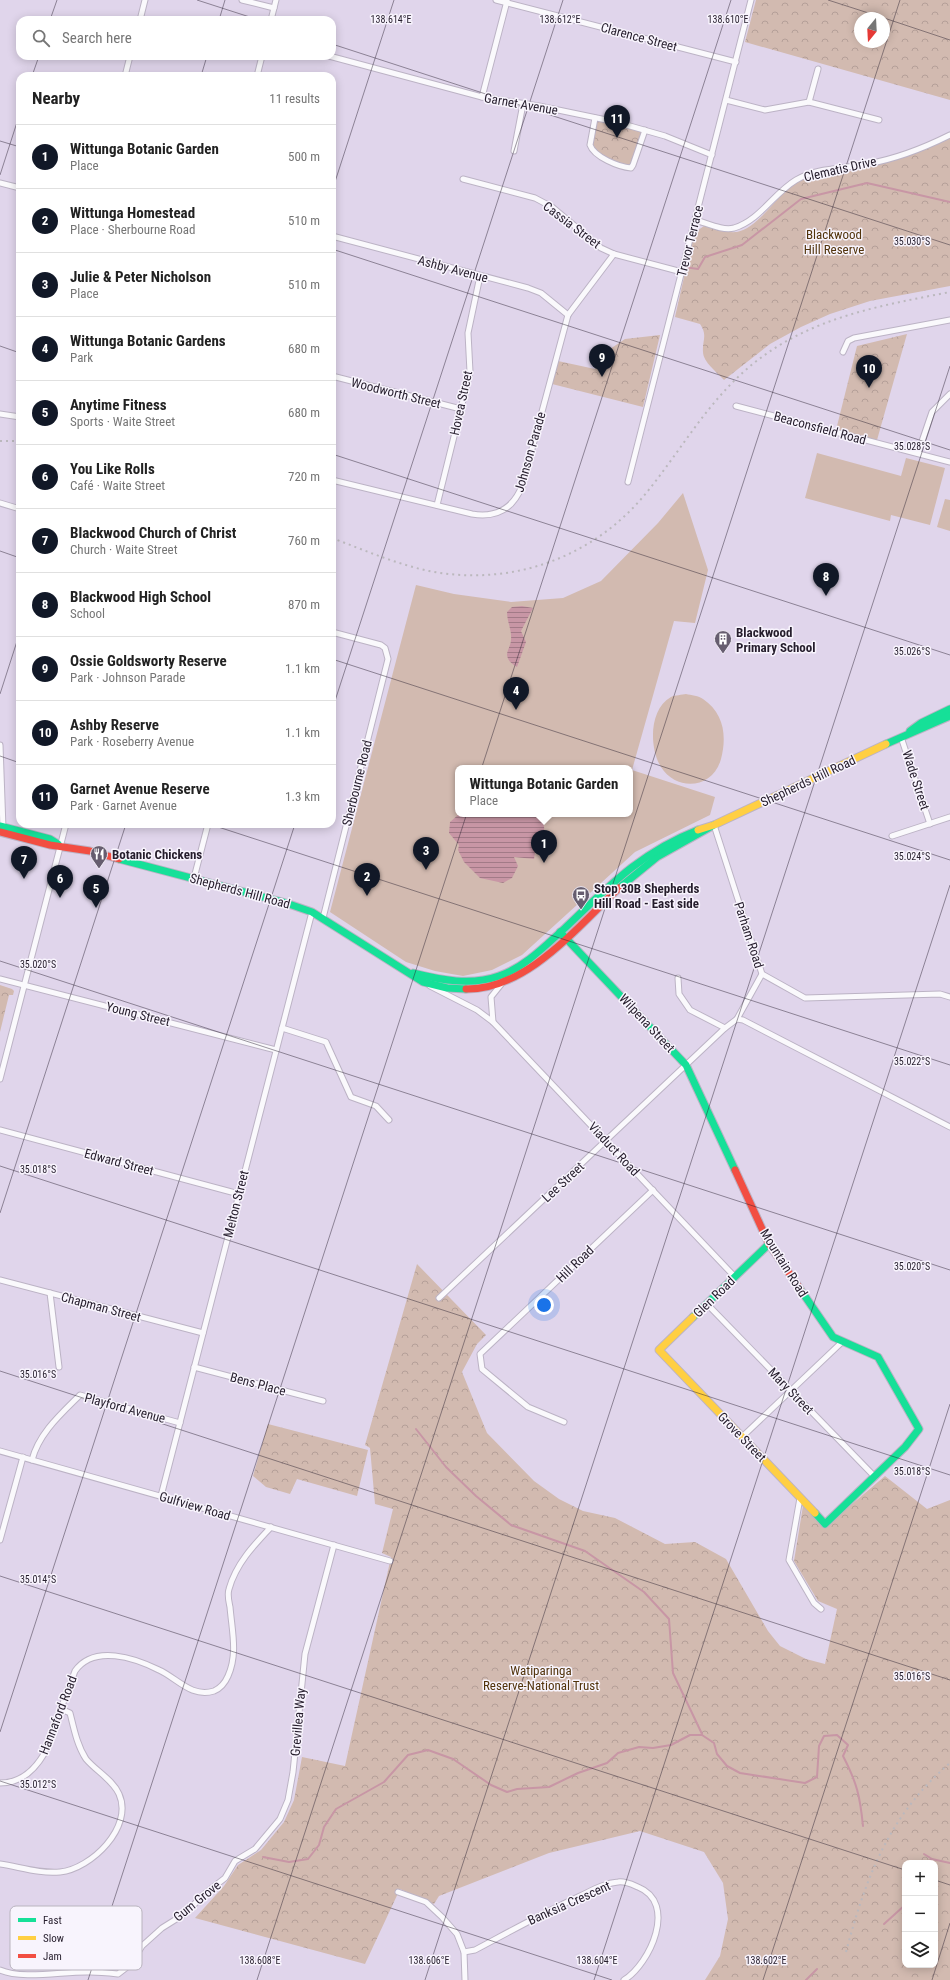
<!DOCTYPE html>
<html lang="en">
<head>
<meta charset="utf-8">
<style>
  body { margin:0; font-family:"Roboto Condensed",sans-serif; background:#f2f2f2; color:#222 }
  .controls { position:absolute; right:12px; bottom:12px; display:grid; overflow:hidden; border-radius:8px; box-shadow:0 2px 10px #0003 }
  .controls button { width:36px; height:36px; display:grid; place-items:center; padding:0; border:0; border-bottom:1px solid #e0e0e0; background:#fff; color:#222; font:20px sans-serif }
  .compass { position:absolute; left:854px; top:12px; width:36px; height:36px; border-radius:50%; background:#fff; box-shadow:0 2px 10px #0003; rotate:198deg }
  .you { position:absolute; left:544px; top:1305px; width:14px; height:14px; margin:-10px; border:3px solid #fff; border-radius:50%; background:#1a73e8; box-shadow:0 0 0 6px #1a73e833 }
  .badge { display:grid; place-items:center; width:26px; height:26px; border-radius:50%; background:#111827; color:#fff; font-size:13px; font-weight:700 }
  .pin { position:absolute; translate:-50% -33px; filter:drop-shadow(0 1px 2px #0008) }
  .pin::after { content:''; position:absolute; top:21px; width:14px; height:12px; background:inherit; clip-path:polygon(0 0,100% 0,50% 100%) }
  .popup { position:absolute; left:455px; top:765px; width:178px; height:52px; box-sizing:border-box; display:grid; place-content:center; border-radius:8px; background:#fff; filter:drop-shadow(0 1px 3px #0005); font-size:13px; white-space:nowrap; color:#767676 }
  .popup b { font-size:15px; color:#222 }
  .popup::after { content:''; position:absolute; left:50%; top:100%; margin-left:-8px; border:8px solid transparent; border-top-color:#fff }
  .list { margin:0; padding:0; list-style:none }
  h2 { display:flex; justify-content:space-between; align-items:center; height:52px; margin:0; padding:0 16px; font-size:17px }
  h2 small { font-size:13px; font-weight:400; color:#767676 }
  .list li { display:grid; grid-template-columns:26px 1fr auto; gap:12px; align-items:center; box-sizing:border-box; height:64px; padding:0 16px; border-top:1px solid #e0e0e0 }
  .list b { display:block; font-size:15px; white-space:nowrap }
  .list p { margin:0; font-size:13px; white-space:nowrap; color:#767676 }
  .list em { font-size:13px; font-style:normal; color:#767676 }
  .icon { flex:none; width:22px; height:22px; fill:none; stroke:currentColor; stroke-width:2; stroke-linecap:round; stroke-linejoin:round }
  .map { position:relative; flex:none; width:950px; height:1980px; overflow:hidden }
  .search { position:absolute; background:#fff; box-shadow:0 2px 10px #0003; left:16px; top:16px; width:320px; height:44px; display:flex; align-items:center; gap:10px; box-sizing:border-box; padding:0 14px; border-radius:12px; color:#767676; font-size:15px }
  .panel { position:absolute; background:#fff; box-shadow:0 2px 10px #0003; left:16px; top:72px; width:320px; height:756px; border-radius:12px }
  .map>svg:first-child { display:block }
  .park { fill:url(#park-crowns); fill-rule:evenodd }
  .garden { fill:#d2bab0; fill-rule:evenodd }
  .water { fill:url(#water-rules) }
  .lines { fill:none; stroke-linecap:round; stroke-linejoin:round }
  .stream { stroke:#c896a5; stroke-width:2 }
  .street-casing { stroke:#bcb3c5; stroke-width:7 }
  .fast-casing { stroke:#bcb3c5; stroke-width:9 }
  .slow-casing { stroke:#bcb3c5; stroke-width:9 }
  .jam-casing { stroke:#bcb3c5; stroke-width:9 }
  .street { stroke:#faf9fc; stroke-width:5 }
  .fast { stroke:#16e098; stroke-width:7 }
  .slow { stroke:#ffcf43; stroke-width:7 }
  .jam { stroke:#f24e42; stroke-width:7 }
  .rail { stroke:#bbb8bd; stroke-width:2; stroke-dasharray:2 4; stroke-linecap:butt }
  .ticks { fill:none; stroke:#251d2c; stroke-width:1; stroke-opacity:0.45 }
  .labels { text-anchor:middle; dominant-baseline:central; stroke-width:3; stroke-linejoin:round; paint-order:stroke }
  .street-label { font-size:13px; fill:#251d2c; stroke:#f8f4fd }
  .park-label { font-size:13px; fill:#51330b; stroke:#f8f4fd }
  .poi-label { font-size:13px; font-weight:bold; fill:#251d2c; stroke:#f8f4fd; text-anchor:start }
  .key { fill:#f8f4fd; stroke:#b9b4be; stroke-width:1 }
  .key-label { font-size:11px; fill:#251d2c }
  .ticks-label { font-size:10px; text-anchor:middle; fill:#251d2c; stroke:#f8f4fd; stroke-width:3; stroke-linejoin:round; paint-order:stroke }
</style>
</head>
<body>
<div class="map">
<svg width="950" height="1980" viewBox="0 0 950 1980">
  <defs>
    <pattern id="park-crowns" width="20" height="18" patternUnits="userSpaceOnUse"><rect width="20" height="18" fill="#d2bab0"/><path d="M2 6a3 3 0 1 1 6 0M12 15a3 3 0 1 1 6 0" fill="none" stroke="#b49f98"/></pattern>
    <pattern id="water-rules" width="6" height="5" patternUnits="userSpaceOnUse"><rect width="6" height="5" fill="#c896a5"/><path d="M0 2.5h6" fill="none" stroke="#a27a87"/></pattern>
  </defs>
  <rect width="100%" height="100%" fill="#e0d5eb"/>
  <!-- park -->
  <g class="park">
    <path d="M 756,0 L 950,0 L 950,100 L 745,42 ZM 860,18 L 884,18 L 884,42 L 860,42 Z"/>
    <polygon points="596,120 643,132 632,163 626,166 598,153 592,145"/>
    <path d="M 950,137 L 950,286 L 870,301 L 830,314 L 801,327 L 770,344 L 724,380 C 717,372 703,362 703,352 C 702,340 708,336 700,324 L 675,317 L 694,233 L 704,226 C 714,229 726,233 737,232 C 757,229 777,196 793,185 C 813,171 838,175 861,169 C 892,162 922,152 950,137 Z"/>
    <polygon points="907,334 877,440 836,430 857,346"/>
    <polygon points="660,335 643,407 552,384 558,361 595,369 598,357 625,339"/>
    <polygon points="0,985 12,989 14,991 13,995 9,995 0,1032"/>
    <path d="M 417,1264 L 486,1335 L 477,1344 L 462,1372 L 487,1433 L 534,1481 L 559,1499 L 583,1511 L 615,1518 L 665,1544 L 695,1542 L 726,1559 L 768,1631 L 780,1646 L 806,1659 L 825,1664 L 837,1609 L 818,1601 L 794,1561 L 803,1506 L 824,1528 L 885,1476 L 927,1509 L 950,1500 L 950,1980 L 705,1980 L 720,1956 L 728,1919 L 723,1883 L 704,1852 L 640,1831 L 549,1853 L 439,1896 L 434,1904 L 400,1889 L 365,1964 L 195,1918 L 224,1886 L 238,1865 L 261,1850 L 284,1822 L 294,1800 L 302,1757 L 345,1766 L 391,1557 L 382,1553 L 393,1509 L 375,1504 L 370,1448 L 365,1445 ZM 905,1863 L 935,1863 L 935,1965 L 905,1965 Z"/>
    <polygon points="268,1424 368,1450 357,1496 297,1479 290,1494 266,1487 253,1476"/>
  </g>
  <!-- garden -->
  <g class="garden">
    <polygon points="817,453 901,476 906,458 945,468 930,525 891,515 890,521 805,498"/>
    <path d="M 683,493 L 708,570 L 695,623 L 674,621 L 632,770 L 715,797 L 710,815 L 635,852 L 522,955 L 492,970 L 463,976 L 435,971 L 406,962 L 330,912 L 416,585 L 454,594 L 511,602 L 563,598 L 601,581 L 658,523 ZM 458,768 L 630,768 L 630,814 L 458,814 Z"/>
    <polygon points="945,499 950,500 950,531 937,527"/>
    <path d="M 686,694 C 691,695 699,696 703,699 C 724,713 727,736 721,759 C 713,789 677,792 661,767 C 649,748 649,709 671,697 C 675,695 682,695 686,694 Z"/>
  </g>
  <!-- water -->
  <g class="water">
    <path d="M 522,606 L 533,608 L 521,631 L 526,642 L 517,667 C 512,664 508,661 507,655 C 507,650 511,645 511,640 C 512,630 507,622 507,612 L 512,607 Z"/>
    <path d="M 458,798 L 458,814 L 529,814 L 542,820 C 548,834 540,833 537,843 C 535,848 535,854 534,859 L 514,857 L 518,866 L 512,878 L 503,883 L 480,878 L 464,862 L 458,850 L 459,845 L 449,833 L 450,822 L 458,815 L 456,807 Z"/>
  </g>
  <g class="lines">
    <!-- stream -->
    <g class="stream">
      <polyline points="684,267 698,269 705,257 742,245 801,199 867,183 950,202"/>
      <polyline points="416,1429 446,1467 476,1496 511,1525 585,1551 644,1592 669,1619 673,1673 702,1734"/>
      <polyline points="924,1854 932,1859"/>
      <path d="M 263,1857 L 289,1862 L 308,1859 L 319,1845 L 324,1827 L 336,1809 L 384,1782 L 408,1755 L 428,1750 L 453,1759 L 491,1785 L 507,1792 L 517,1789 L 549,1787 L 578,1773 L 607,1763 L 618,1753 L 639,1747 L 653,1748 L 671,1745 L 690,1735 L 702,1735 L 714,1743 L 717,1754 L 727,1766 L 740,1773 L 805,1783 L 817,1777 L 819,1746 L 824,1736 L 837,1735 L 848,1745 L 843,1756 C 857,1783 860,1796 863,1826"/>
      <polyline points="925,1863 932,1859 950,1863"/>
      <polyline points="884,1924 905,1905"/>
      <polyline points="806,1980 817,1969"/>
    </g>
    <!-- street casing -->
    <g class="street-casing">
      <g id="street">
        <polyline points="242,0 274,8"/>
        <polyline points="496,0 736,62"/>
        <polyline points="140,20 145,0"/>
        <polyline points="271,20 276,0"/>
        <polyline points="329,56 482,97 539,106 616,122 665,136 712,155"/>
        <polyline points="125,76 130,56"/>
        <polyline points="257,76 262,56"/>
        <polyline points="482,97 507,1"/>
        <polyline points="726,100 765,110 809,102 879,120"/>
        <polyline points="809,102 818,69"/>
        <path d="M 595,118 L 590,145 C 594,157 619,167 631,168 L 633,165 L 645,130"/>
        <polyline points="514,151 523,104"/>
        <polyline points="463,179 535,198 552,207 601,248 614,254 682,272"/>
        <polyline points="0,183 20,188"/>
        <path d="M 695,220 C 707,223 722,231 734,228 C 760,220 774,193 796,180 C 817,167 844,169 867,164 C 896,159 924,148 950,135"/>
        <polyline points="332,236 528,288 541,293 568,315"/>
        <polyline points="843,352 848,341 854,338 950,320"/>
        <polyline points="332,376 461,409"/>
        <polyline points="736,406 950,462"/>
        <polyline points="0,414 20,417"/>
        <polyline points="918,453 932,412 950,394"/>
        <path d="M 332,480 L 472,514 C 496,518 513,509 522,486 L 568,315 L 614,254"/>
        <polyline points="628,482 751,0"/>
        <polyline points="0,503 20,509"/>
        <polyline points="437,505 470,372 468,333 480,276"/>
        <polyline points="901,737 930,824"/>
        <polyline points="0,745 3,828"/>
        <polyline points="714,825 762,974 805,998 940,994 950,997"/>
        <polyline points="892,836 950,817"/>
        <polyline points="194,878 208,824"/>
        <polyline points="323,918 388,659 385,648 381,645 332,632"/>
        <polyline points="678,978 679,994 690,1010 725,1028"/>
        <polyline points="0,979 276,1050"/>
        <polyline points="430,986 477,1010 493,1022 735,1277"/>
        <polyline points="737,1019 762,974"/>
        <polyline points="493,1022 491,997 503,982"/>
        <polyline points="282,1028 326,1042 351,1097 376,1106 389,1120"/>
        <polyline points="0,1079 66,824"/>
        <polyline points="0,1130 239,1194"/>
        <polyline points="0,1280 203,1333"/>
        <polyline points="50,1293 59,1367"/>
        <polyline points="439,1298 725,1028 737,1019 743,1020 950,1127"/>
        <polyline points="707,1304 875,1477"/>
        <polyline points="194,1367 323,1401"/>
        <polyline points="564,1422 528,1407 482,1369 480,1354 653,1190"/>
        <polyline points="742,1437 841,1343"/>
        <polyline points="0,1451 390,1561"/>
        <path d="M 32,1460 C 39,1433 61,1414 80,1395 L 180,1423"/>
        <polyline points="161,1496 312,912"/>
        <polyline points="800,1498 789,1560 814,1603 821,1609"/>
        <polyline points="0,1540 23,1457"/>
        <path d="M 0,1783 C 20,1783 34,1771 44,1754 L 75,1671 C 94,1644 135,1658 159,1670 C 177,1678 191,1698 214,1691 C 221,1688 225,1683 228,1676 C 238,1654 232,1631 230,1607 C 229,1602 227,1595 229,1589 C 236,1564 253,1546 271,1527"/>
        <path d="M 0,1864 C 20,1867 40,1874 60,1872 C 91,1869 134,1827 119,1794 C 113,1780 96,1771 86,1759 C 77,1745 74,1729 70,1713 L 61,1709"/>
        <polyline points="398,1892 426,1902 442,1917 457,1934 464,1952 465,1980"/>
        <path d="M 464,1952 L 475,1950 C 509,1932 543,1913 578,1897 C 591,1891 604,1883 618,1882 C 625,1881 631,1884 638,1887 C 678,1903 650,1964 624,1980"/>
        <path d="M 0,1970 C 22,1980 65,1971 90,1972 C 99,1972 109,1973 118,1974 L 131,1964 L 142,1946 L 162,1928 L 186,1913 L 203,1895 L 225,1878 L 235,1861 L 255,1849 L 280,1819 L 288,1800 L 293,1772 L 305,1654 L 334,1545"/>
      </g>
    </g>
    <!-- fast casing -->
    <g class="fast-casing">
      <g id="fast">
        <polyline points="910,731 921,723 950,709"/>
        <polyline points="886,744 950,716"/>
        <polyline points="0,826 50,839 58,844"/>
        <polyline points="119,859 286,903 312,912 423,982 447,988 466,989"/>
        <polyline points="619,888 657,857 714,825"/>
        <polyline points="560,932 686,1065 735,1170"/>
        <path d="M 413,973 C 441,980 471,986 499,976 C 525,967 545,946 565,928 C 608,887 641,852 698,830"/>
        <polyline points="800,1289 833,1337 878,1357 919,1429 905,1447 825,1524 815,1513"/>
        <polyline points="693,1317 769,1244"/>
      </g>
    </g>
    <!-- slow casing -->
    <g class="slow-casing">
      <g id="slow">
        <polyline points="698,830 714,825 886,744"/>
        <polyline points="693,1317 659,1350 815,1513"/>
      </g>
    </g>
    <!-- jam casing -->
    <g class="jam-casing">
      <g id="jam">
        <polyline points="0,832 50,845 90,851 119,859"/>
        <path d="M 466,989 C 527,990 578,926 619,888"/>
        <polyline points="735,1170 769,1244 800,1289"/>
      </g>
    </g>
    <!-- street -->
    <use href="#street" class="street"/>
    <!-- fast -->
    <use href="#fast" class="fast"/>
    <!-- slow -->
    <use href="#slow" class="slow"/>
    <!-- jam -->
    <use href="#jam" class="jam"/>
    <!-- rail -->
    <g class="rail">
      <polyline points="0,441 20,441"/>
      <path d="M 332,538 C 364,550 396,564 429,571 C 511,587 594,558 647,492 C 682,449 709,399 754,363 C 812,317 879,306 950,292"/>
      <path d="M 846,1952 C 866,1877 889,1815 950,1763"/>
    </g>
  </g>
  <!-- ticks -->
  <path class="ticks" d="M 197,0 L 259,20M 828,0 L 884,18M 884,18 L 950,40M 50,20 L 57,0M 219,20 L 225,0M 332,44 L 950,245M 32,76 L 39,56M 201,76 L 207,56M 0,141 L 20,147M 0,175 L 20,113M 332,191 L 394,0M 332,249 L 950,450M 0,346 L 20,353M 332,454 L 950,655M 0,551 L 20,558M 332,659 L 950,860M 0,694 L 20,632M 332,710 L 563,0M 0,756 L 20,763M 209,824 L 950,1065M 0,961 L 950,1270M 0,1166 L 950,1475M 0,1213 L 126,824M 0,1371 L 950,1680M 0,1576 L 905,1870M 0,1732 L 295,824M 0,1781 L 612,1980M 935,1880 L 950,1885M 88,1980 L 731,0M 257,1980 L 900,0M 425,1980 L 950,366M 594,1980 L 950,885M 763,1980 L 950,1404M 932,1980 L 950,1923"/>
  <!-- icons -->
  <defs>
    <g id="building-pin" transform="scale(0.9)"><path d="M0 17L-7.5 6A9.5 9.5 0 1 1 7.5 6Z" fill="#665d6f" stroke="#f8f4fd"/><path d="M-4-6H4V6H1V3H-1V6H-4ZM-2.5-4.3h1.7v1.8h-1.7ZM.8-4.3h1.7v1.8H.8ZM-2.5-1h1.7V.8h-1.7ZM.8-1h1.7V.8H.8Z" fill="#fff"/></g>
    <g id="restaurant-pin" transform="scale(0.9)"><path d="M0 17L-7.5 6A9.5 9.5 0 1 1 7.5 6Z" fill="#665d6f" stroke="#f8f4fd"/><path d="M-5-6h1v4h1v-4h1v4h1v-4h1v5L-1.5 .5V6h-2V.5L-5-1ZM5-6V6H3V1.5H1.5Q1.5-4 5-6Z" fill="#fff"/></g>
    <g id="bus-pin" transform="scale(0.9)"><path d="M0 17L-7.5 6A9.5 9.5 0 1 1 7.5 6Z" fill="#665d6f" stroke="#f8f4fd"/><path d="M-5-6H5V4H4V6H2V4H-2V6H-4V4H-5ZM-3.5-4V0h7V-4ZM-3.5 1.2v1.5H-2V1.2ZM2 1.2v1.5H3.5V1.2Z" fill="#fff"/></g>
  </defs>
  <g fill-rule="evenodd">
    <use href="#building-pin" x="723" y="639"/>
    <use href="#restaurant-pin" x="99" y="854"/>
    <use href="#bus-pin" x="581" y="895"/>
  </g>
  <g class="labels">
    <!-- street labels -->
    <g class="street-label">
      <text transform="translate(639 37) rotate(15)">Clarence Street</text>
      <text transform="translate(521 104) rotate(10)">Garnet Avenue</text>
      <text transform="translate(840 169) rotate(-13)">Clematis Drive</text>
      <text transform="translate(572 225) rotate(37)">Cassia Street</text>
      <text transform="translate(690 241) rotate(-76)">Trevor Terrace</text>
      <text transform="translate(453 269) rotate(15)">Ashby Avenue</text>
      <text transform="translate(396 393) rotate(14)">Woodworth Street</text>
      <text transform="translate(461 403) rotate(-78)">Hovea Street</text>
      <text transform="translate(820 428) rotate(15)">Beaconsfield Road</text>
      <text transform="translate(530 452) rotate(-74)">Johnson Parade</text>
      <text transform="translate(916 780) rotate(72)">Wade Street</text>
      <text transform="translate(808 781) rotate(-25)">Shepherds Hill Road</text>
      <text transform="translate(357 783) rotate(-76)">Sherbourne Road</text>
      <text transform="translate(240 891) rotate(15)">Shepherds Hill Road</text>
      <text transform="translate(749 935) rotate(72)">Parham Road</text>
      <text transform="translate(138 1014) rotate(14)">Young Street</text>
      <text transform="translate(647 1023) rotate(47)">Wilpena Street</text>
      <text transform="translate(614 1149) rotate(47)">Viaduct Road</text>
      <text transform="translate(119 1162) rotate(15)">Edward Street</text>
      <text transform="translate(563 1182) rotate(-43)">Lee Street</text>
      <text transform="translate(236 1204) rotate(-76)">Melton Street</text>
      <text transform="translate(784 1263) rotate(58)">Mountain Road</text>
      <text transform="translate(575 1264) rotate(-44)">Hill Road</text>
      <text transform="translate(714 1297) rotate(-44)">Glen Road</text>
      <text transform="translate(101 1307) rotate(15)">Chapman Street</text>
      <text transform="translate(258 1384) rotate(15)">Bens Place</text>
      <text transform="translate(791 1391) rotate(46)">Mary Street</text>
      <text transform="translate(125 1408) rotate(15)">Playford Avenue</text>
      <text transform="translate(742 1437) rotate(46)">Grove Street</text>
      <text transform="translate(195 1506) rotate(16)">Gulfview Road</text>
      <text transform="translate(58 1715) rotate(-69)">Hannaford Road</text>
      <text transform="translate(298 1722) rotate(-85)">Grevillea Way</text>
      <text transform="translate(197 1901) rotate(-39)">Gum Grove</text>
      <text transform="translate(569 1903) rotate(-24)">Banksia Crescent</text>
    </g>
    <!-- park labels -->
    <g class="park-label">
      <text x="834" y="234">Blackwood<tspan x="834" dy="15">Hill Reserve</tspan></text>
      <text x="541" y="1670">Watiparinga<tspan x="541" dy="15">Reserve-National Trust</tspan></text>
    </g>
    <!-- poi labels -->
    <g class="poi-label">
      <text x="736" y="632">Blackwood<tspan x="736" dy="15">Primary School</tspan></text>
      <text x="112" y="854">Botanic Chickens</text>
      <text x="594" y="888">Stop 30B Shepherds<tspan x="594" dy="15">Hill Road - East side</tspan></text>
    </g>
  </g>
  <!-- legend -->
  <rect x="10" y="1906" width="132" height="64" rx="6" class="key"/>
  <rect x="18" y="1918" width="18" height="4" fill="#16e098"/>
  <rect x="18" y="1936" width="18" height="4" fill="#ffcf43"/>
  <rect x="18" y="1954" width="18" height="4" fill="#f24e42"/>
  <g class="key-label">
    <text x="43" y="1924">Fast</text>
    <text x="43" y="1942">Slow</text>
    <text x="43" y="1960">Jam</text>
  </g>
  <g class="ticks-label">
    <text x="391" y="23">138.614°E</text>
    <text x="560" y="23">138.612°E</text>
    <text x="728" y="23">138.610°E</text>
    <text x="912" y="245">35.030°S</text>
    <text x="912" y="450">35.028°S</text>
    <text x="912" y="655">35.026°S</text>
    <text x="912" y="860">35.024°S</text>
    <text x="38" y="968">35.020°S</text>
    <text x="912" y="1065">35.022°S</text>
    <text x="38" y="1173">35.018°S</text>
    <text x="912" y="1270">35.020°S</text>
    <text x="38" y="1378">35.016°S</text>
    <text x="912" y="1475">35.018°S</text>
    <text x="38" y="1583">35.014°S</text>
    <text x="912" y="1680">35.016°S</text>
    <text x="38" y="1788">35.012°S</text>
    <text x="260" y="1964">138.608°E</text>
    <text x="429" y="1964">138.606°E</text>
    <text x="597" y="1964">138.604°E</text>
    <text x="766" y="1964">138.602°E</text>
  </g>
</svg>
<div class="controls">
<button>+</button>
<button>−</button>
<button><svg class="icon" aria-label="layers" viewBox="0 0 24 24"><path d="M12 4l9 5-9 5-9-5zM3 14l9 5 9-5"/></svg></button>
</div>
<svg class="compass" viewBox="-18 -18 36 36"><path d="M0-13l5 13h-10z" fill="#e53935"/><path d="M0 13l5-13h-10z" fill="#767676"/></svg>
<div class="you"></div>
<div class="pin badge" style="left:544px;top:863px">1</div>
<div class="popup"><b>Wittunga Botanic Garden</b>Place</div>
<div class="pin badge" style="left:367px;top:896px">2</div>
<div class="pin badge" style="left:426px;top:870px">3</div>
<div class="pin badge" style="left:516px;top:710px">4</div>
<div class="pin badge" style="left:96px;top:908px">5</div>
<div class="pin badge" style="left:60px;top:898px">6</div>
<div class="pin badge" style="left:24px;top:879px">7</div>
<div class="pin badge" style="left:826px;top:596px">8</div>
<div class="pin badge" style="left:602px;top:377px">9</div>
<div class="pin badge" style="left:869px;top:388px">10</div>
<div class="pin badge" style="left:617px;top:138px">11</div>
<div class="search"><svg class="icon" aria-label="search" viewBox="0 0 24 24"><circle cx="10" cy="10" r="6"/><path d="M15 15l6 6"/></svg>Search here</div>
<section class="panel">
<h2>Nearby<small>11 results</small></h2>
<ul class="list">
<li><span class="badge">1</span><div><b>Wittunga Botanic Garden</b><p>Place</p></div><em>500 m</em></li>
<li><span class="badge">2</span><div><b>Wittunga Homestead</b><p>Place · Sherbourne Road</p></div><em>510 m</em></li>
<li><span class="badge">3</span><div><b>Julie &amp; Peter Nicholson</b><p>Place</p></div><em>510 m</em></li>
<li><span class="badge">4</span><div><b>Wittunga Botanic Gardens</b><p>Park</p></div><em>680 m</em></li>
<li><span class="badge">5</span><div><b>Anytime Fitness</b><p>Sports · Waite Street</p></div><em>680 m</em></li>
<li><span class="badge">6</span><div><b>You Like Rolls</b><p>Café · Waite Street</p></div><em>720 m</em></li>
<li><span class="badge">7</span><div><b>Blackwood Church of Christ</b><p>Church · Waite Street</p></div><em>760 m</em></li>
<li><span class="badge">8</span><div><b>Blackwood High School</b><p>School</p></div><em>870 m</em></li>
<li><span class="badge">9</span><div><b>Ossie Goldsworty Reserve</b><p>Park · Johnson Parade</p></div><em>1.1 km</em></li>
<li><span class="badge">10</span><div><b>Ashby Reserve</b><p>Park · Roseberry Avenue</p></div><em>1.1 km</em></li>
<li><span class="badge">11</span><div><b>Garnet Avenue Reserve</b><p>Park · Garnet Avenue</p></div><em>1.3 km</em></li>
</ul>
</section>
</div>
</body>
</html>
